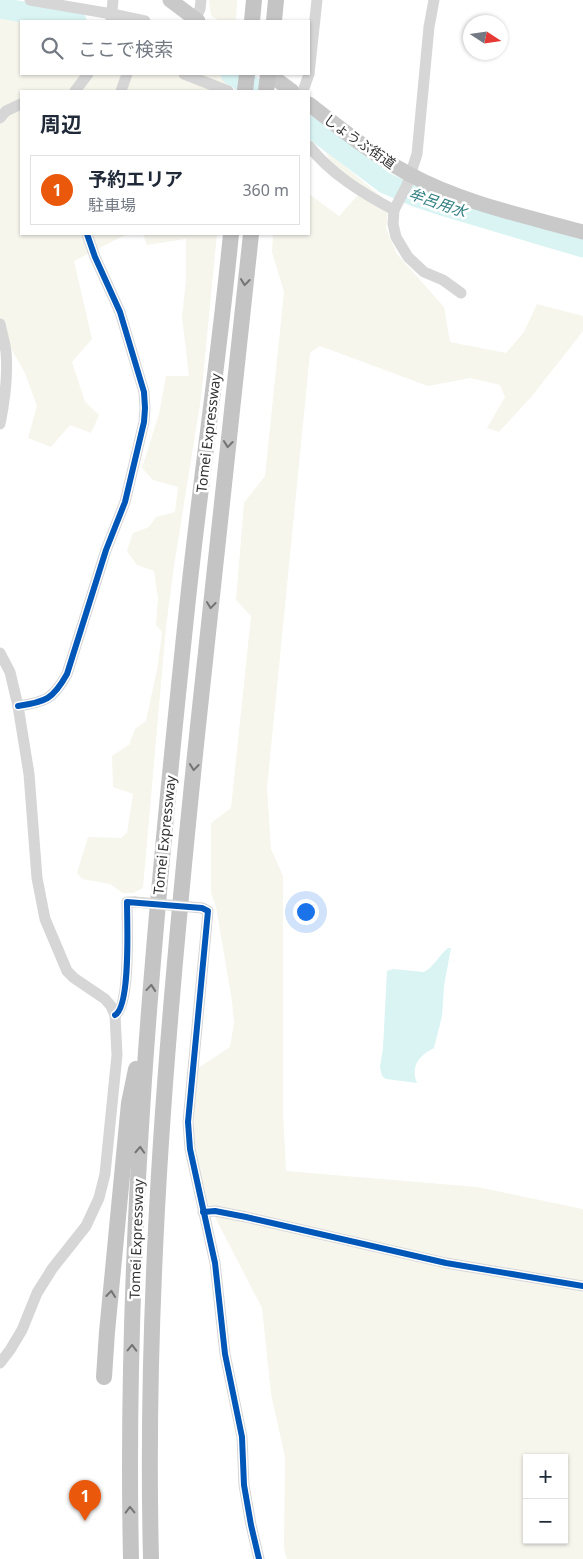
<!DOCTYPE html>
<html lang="ja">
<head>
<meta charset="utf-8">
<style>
  body { margin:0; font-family:"Noto Sans","Noto Sans JP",sans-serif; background:#f6f6f7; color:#1f2937 }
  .controls { position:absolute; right:15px; bottom:15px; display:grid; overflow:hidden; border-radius:0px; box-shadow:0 1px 4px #0004 }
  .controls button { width:45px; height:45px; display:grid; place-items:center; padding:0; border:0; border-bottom:1px solid #e0e1e3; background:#fff; color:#1f2937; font:25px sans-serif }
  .compass { position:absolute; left:463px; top:15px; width:45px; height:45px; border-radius:50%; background:#fff; box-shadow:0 1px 4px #0004; rotate:102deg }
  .you { position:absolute; left:305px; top:911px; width:18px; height:18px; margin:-12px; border:4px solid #fff; border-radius:50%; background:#1a73e8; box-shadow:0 0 0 8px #1a73e833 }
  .badge { display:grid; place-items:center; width:32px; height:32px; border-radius:50%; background:#ea580c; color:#fff; font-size:16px; font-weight:700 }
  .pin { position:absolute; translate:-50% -41px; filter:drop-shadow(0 1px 2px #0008) }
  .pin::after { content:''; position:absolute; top:26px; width:18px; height:15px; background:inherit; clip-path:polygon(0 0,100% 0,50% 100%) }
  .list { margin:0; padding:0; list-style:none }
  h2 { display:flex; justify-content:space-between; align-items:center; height:65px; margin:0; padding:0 20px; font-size:21px }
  h2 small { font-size:16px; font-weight:400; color:#747a83 }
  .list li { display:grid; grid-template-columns:32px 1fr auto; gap:15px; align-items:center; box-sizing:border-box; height:70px; margin:0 10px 10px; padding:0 10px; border:1px solid #e0e1e3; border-radius:0px }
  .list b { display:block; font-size:19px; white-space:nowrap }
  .list p { margin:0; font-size:16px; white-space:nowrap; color:#747a83 }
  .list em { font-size:16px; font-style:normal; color:#747a83 }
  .icon { flex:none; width:28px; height:28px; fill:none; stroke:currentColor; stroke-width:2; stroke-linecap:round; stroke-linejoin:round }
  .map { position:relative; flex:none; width:583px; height:1559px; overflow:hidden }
  .search { position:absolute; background:#fff; box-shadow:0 1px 4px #0004; left:20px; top:20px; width:290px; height:55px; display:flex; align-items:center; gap:12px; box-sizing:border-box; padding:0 18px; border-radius:0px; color:#747a83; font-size:19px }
  .panel { position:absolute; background:#fff; box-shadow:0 1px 4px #0004; left:20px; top:90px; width:290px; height:145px; border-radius:0px }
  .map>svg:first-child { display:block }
  .green { fill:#f6f6ed; fill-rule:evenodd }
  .water { fill:#daf4f4 }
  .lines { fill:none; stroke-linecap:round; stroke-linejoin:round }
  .river { stroke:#daf4f4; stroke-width:21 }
  .minor { stroke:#d6d6d6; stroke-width:11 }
  .major { stroke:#c9c9c9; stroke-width:15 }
  .highway { stroke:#c4c4c4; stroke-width:16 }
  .minor-bridge { stroke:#d6d6d6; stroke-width:11 }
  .cycleway-casing { stroke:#fff; stroke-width:9 }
  .cycleway { stroke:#0057b8; stroke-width:6 }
  .oneway { stroke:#747474 }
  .labels { text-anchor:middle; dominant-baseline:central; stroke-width:5; stroke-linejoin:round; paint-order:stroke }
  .street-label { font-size:14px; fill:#323232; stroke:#fff }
  .water-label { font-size:15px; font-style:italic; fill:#2f7e81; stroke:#fff }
</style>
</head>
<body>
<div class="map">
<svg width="583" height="1559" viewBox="0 0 583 1559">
  <rect width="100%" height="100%" fill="#fff"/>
  <!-- green -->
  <g class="green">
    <polygon points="209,0 237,0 236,20 234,21 220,21 211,16"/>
    <polygon points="0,14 38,21 21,21 21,74 218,74 232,86 232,91 21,91 21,234 127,234 74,261 92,339 72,362 85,402 99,415 91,433 70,425 51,447 28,438 37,406 25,373 4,336 0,335"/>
    <path d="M 325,150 L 389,203 L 386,228 L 397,254 L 444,307 L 450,342 L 506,353 L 524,332 L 537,304 L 583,316 L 583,331 L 532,396 L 499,432 L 487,428 L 505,397 L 500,385 L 470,378 L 428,386 L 320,346 L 310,353 L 267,788 L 271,849 L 283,876 L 283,1112 L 286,1171 L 477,1187 L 583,1209 L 583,1559 L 287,1559 L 284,1549 L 285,1457 L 271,1394 L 262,1308 L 202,1192 L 193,1140 L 195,1070 L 230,1047 L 234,1023 L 232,1001 L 216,907 L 211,893 L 211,823 L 231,808 L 251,616 L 236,600 L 244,503 L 265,476 L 284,292 L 272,252 L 273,234 L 309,234 L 309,194 L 339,216 L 360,193 L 330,162 ZM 527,1458 L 564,1458 L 564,1540 L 527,1540 Z"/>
    <polygon points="143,234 217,234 201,398 174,566 166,627 143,888 133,893 123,893 110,884 82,879 77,873 88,837 121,838 127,833 133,794 113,787 112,756 129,745 135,729 146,721 158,665 162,632 156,625 158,598 154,571 137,565 127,551 133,533 149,527 156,517 175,512 178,487 153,480 142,468 159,414 166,376 189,376 182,317 186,280 186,239 147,245"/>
  </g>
  <!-- water -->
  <path class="water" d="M 448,948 L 451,948 L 444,986 L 442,1016 L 434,1048 C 419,1055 410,1067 417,1083 L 386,1079 L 382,1076 L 380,1067 L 383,1048 L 387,971 L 393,969 L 424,972 C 434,967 439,955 448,948 Z"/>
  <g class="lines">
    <!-- river -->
    <g class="river">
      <polyline points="0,8 76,21"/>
      <polyline points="231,74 259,91"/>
      <polyline points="309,126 385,183 415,196 448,207 583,247"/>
    </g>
    <!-- minor -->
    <g class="minor">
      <polyline points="30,0 112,14 145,21"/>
      <polyline points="434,0 429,27 417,154 407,185 394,210 393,224 396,237 408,257 424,272 443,280 461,293"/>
      <polyline points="195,19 200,9 201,0"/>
      <polyline points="111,21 113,0"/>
      <polyline points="184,74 228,91"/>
      <polyline points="309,74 317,0"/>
      <polyline points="75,91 88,74"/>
      <polyline points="121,91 127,74"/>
      <polyline points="303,91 309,74"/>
      <polyline points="0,118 6,111 21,104"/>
      <path d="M 309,146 C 331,174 362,193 394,210"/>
      <path d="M 0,324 C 2,333 5,343 6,352 C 8,376 5,400 0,424"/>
      <polyline points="0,653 10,672 18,706 29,774 37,878 45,919 67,971 74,978 105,999 111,1006 115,1015 117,1055 105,1174 99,1198 86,1226 52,1269 37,1293 22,1330 10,1350 0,1363"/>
      <path d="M 18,706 C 46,702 53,699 67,674 L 106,550 L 125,502 L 144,422 L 145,408 L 144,392 L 120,312 L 95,257 L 87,234"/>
      <polyline points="202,908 208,911 188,1122 190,1149 215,1263 225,1354 242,1437 244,1485 251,1525 259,1559"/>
      <path d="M 115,1015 C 131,1006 127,922 127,902 L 135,902"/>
      <polyline points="203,1212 215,1211 246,1217 446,1263 583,1286"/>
    </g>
    <!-- major -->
    <g class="major">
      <polyline points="170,0 198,21"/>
      <polyline points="269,74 292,91"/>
      <path d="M 309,104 C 341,129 373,155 409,174 C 462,203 525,216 583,232"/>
    </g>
    <!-- highway -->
    <g class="highway">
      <polyline points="252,21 254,0"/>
      <polyline points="274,21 276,0"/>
      <polyline points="245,91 247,74"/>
      <polyline points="266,91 268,74"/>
      <polyline points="104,1377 107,1332 129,1103 136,1069"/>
      <path d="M 131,1559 C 124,1238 154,918 188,599 C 201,477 219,356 231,234"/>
      <path d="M 151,1559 C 144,1280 169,1003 198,726 C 215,562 233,398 251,234"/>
    </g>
    <!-- minor-bridge -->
    <polyline class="minor-bridge" points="135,902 202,908"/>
    <!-- cycleway casing -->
    <g class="cycleway-casing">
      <g id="cycleway">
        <path d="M 18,706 C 46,702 53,699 67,674 L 106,550 L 125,502 L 144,422 L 145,408 L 144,392 L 120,312 L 95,257 L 87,234"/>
        <path d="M 115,1015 C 131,1006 127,922 127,902 L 202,908 L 208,911 L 188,1122 L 190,1149 L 215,1263 L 225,1354 L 242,1437 L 244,1485 L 251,1525 L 259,1559"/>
        <polyline points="203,1212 215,1211 246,1217 446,1263 583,1286"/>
      </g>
    </g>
    <!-- cycleway -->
    <use href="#cycleway" class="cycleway"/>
  </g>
  <!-- one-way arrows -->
  <defs><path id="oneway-chevron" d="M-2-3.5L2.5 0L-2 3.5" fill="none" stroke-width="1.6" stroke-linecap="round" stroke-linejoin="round" transform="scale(1.25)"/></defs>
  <g class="oneway">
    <use href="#oneway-chevron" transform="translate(245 282) rotate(96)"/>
    <use href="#oneway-chevron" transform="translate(228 444) rotate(96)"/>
    <use href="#oneway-chevron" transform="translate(211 605) rotate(96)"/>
    <use href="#oneway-chevron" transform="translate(194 767) rotate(96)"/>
    <use href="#oneway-chevron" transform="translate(151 988) rotate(-85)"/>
    <use href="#oneway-chevron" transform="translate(140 1150) rotate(-87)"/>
    <use href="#oneway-chevron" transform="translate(111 1294) rotate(-84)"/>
    <use href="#oneway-chevron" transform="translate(132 1348) rotate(-89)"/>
    <use href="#oneway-chevron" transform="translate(130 1510) rotate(-91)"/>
  </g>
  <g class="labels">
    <!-- street labels -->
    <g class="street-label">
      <text transform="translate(360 141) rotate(35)">しょうぶ街道</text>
      <text transform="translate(208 433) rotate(-83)">Tomei Expressway</text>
      <text transform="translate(164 835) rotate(-84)">Tomei Expressway</text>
      <text transform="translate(136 1239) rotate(-88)">Tomei Expressway</text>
    </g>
    <!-- water labels -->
    <g class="water-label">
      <text transform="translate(438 202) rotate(19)">牟呂用水</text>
    </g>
  </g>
</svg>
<div class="controls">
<button>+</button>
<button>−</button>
</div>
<svg class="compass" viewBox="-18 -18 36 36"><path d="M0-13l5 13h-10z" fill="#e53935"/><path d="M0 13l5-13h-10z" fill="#747a83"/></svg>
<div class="you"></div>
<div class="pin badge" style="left:85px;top:1521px">1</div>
<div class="search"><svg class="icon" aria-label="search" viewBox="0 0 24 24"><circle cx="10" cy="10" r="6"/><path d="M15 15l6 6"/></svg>ここで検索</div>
<section class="panel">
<h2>周辺<small></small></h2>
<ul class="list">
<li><span class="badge">1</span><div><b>予約エリア</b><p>駐車場</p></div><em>360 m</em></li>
</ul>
</section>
</div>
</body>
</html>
